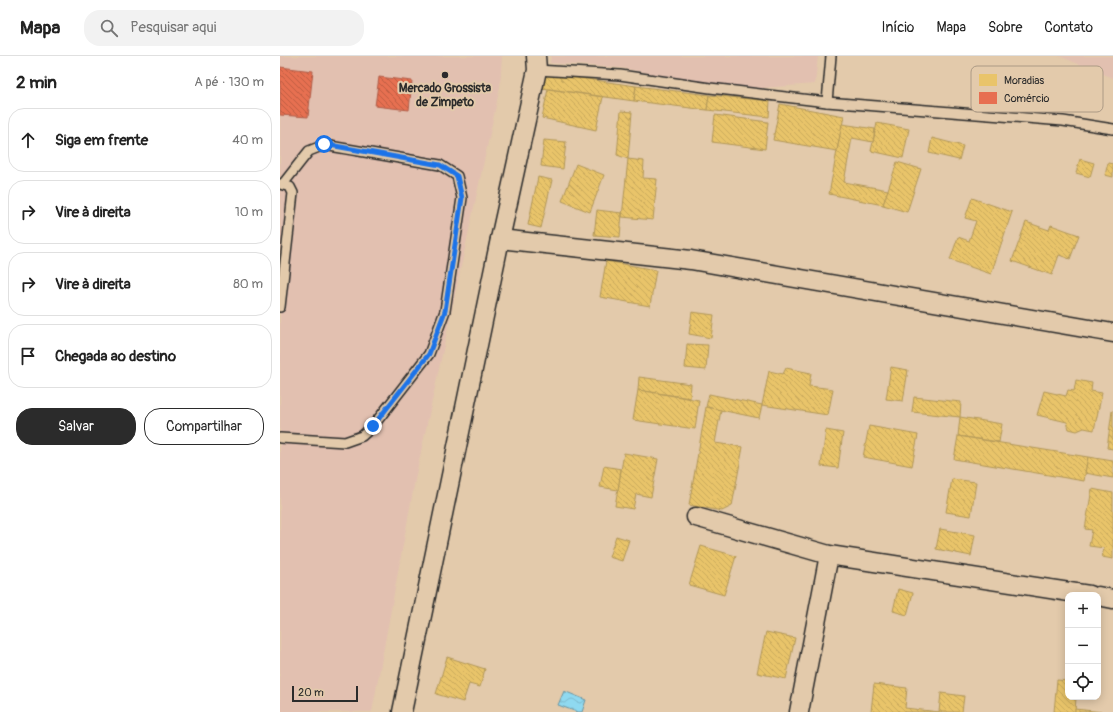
<!DOCTYPE html>
<html lang="pt">
<head>
<meta charset="utf-8">
<style>
  body { margin:0; font-family:Pangolin,sans-serif; background:#f2f2f2; color:#222 }
  .controls { position:absolute; right:12px; bottom:12px; display:grid; overflow:hidden; border-radius:8px; box-shadow:0 2px 10px #0003 }
  .controls button { width:36px; height:36px; display:grid; place-items:center; padding:0; border:0; border-bottom:1px solid #e0e0e0; background:#fff; color:#222; font:20px sans-serif }
  .scale { position:absolute; left:12px; bottom:10px; width:66px; box-sizing:border-box; padding-left:4px; border:2px solid #2b2b2b; border-top:0; font-size:11px; line-height:14px; white-space:nowrap; color:#2b2b2b; -webkit-text-stroke:3px #e3caab; paint-order:stroke }
  .stop { position:absolute; width:12px; height:12px; margin:-9px; border:3px solid #1a73e8; border-radius:50%; background:#fff }
  .stop.end { background:#1a73e8; border-color:#fff; box-shadow:0 1px 4px #0008 }
  .list { margin:0; padding:0; list-style:none }
  h2 { display:flex; justify-content:space-between; align-items:center; height:52px; margin:0; padding:0 16px; font-size:17px }
  h2 small { font-size:13px; font-weight:400; color:#767676 }
  .list li { display:grid; grid-template-columns:26px 1fr auto; gap:12px; align-items:center; box-sizing:border-box; height:64px; margin:0 8px 8px; padding:0 8px; border:1px solid #e0e0e0; border-radius:16px }
  .list b { display:block; font-size:15px; white-space:nowrap }
  .list em { font-size:13px; font-style:normal; color:#767676 }
  .actions { display:flex; gap:8px; padding:12px 16px }
  .actions a { flex:1; padding:9px 0; border:1px solid #2b2b2b; border-radius:16px; text-align:center; font-size:14px; color:#2b2b2b }
  .actions .main { background:#2b2b2b; color:#fff }
  .icon { flex:none; width:22px; height:22px; fill:none; stroke:currentColor; stroke-width:2; stroke-linecap:round; stroke-linejoin:round }
  .map { position:relative; flex:none; width:833px; height:656px; overflow:hidden }
  header { display:flex; align-items:center; gap:24px; box-sizing:border-box; height:56px; padding:0 20px; background:#fff; border-bottom:1px solid #e0e0e0 }
  header strong { font-size:19px }
  nav { display:flex; gap:22px; margin-inline-start:auto; font-size:14px }
  .search { width:280px; height:36px; background:#f2f2f2; display:flex; align-items:center; gap:10px; box-sizing:border-box; padding:0 14px; border-radius:16px; color:#767676; font-size:15px }
  main { display:flex }
  aside { flex:1; background:#fff }
  .map>svg:first-child { display:block }
  .built { fill:#e2c0b0 }
  .water { fill:url(#water-waves); stroke:#6793a1 }
  .homes { fill:url(#homes-back-hatch); stroke:#b09657 }
  .shops { fill:url(#shops-back-hatch); stroke:#af5b46 }
  .lines { fill:none; stroke-linecap:round; stroke-linejoin:round }
  .service-casing { stroke:#2b2b2b; stroke-width:12 }
  .minor-casing { stroke:#2b2b2b; stroke-width:21 }
  .service { stroke:#e3caab; stroke-width:9 }
  .minor { stroke:#e3caab; stroke-width:18 }
  .route { stroke:#1a73e8; stroke-width:5 }
  .poi-dot { fill:#2b2b2b; stroke:#e3caab; stroke-width:1.5 }
  .labels { text-anchor:middle; dominant-baseline:central; stroke-width:4; stroke-linejoin:round; paint-order:stroke }
  .poi-label { font-size:12px; font-weight:bold; fill:#2b2b2b; stroke:#e3caab }
  .key { fill:#e3caab; stroke:#ac9a85; stroke-width:1 }
  .key-label { font-size:11px; fill:#2b2b2b }
</style>
</head>
<body>
<header>
<strong>Mapa</strong>
<div class="search"><svg class="icon" aria-label="search" viewBox="0 0 24 24"><circle cx="10" cy="10" r="6"/><path d="M15 15l6 6"/></svg>Pesquisar aqui</div>
<nav><a>Início</a><a>Mapa</a><a>Sobre</a><a>Contato</a></nav>
</header>
<main>
<aside>
<h2>2 min<small>A pé · 130 m</small></h2>
<ul class="list">
<li><svg class="icon" aria-label="ahead" viewBox="0 0 24 24"><path d="M12 20V5M6 11l6-6 6 6"/></svg><div><b>Siga em frente</b></div><em>40 m</em></li>
<li><svg class="icon" aria-label="right" viewBox="0 0 24 24"><path d="M7 20v-9h11M14 6l5 5-5 5"/></svg><div><b>Vire à direita</b></div><em>10 m</em></li>
<li><svg class="icon" aria-label="right" viewBox="0 0 24 24"><path d="M7 20v-9h11M14 6l5 5-5 5"/></svg><div><b>Vire à direita</b></div><em>80 m</em></li>
<li><svg class="icon" aria-label="arrive" viewBox="0 0 24 24"><path d="M6 21V4h12l-3 4 3 4H6"/></svg><div><b>Chegada ao destino</b></div></li>
</ul>
<div class="actions"><a class="main">Salvar</a><a>Compartilhar</a></div>
</aside>
<div class="map">
<svg width="833" height="656" viewBox="0 0 833 656">
  <defs>
    <pattern id="water-waves" width="16" height="10" patternUnits="userSpaceOnUse"><rect width="16" height="10" fill="#8fd9f0"/><path d="M0 5q4-4 8 0t8 0" fill="none" stroke="#7cbace"/></pattern>
    <pattern id="homes-back-hatch" width="6" height="6" patternUnits="userSpaceOnUse"><rect width="6" height="6" fill="#e9c46a"/><path d="M-1 5l2 2M0 0l6 6M5-1l2 2" fill="none" stroke="#c8a95c"/></pattern>
    <pattern id="shops-back-hatch" width="6" height="6" patternUnits="userSpaceOnUse"><rect width="6" height="6" fill="#e76f51"/><path d="M-1 5l2 2M0 0l6 6M5-1l2 2" fill="none" stroke="#bb5b43"/></pattern>
  </defs>
  <rect width="100%" height="100%" fill="#e3caab"/>
  <filter id="ink" filterUnits="userSpaceOnUse"><feTurbulence type="fractalNoise" baseFrequency=".025" numOctaves="2"/><feDisplacementMap in="SourceGraphic" scale="8" xChannelSelector="R" yChannelSelector="G"/><feConvolveMatrix kernelMatrix="1 2 1 2 8 2 1 2 1" color-interpolation-filters="sRGB"/></filter>
  <g filter="url(#ink)">
    <!-- built -->
    <g class="built">
      <polygon points="0,0 222,0 220,31 136,419 92,656 0,656"/>
      <polygon points="271,0 538,0 535,28 481,32 430,28 341,12 270,7"/>
      <polygon points="779,0 833,0 833,22"/>
    </g>
    <!-- water -->
    <polygon class="water" points="284,635 306,644 302,656 297,656 278,649"/>
    <!-- homes -->
    <g class="homes">
      <polygon points="264,17 356,30 354,45 262,32"/>
      <polygon points="356,30 429,39 427,54 354,45"/>
      <polygon points="268,33 323,41 316,74 262,62"/>
      <polygon points="429,39 490,45 489,61 427,54"/>
      <polygon points="500,48 564,60 557,95 493,84"/>
      <polygon points="341,55 352,56 348,103 337,99"/>
      <polygon points="435,59 488,66 485,93 432,86"/>
      <polygon points="597,67 629,73 623,102 591,95"/>
      <polygon points="562,68 595,73 593,86 572,82 564,126 608,134 603,149 549,138"/>
      <polygon points="652,82 683,90 679,104 649,97"/>
      <polygon points="264,84 286,86 283,113 261,110"/>
      <polygon points="348,103 364,105 363,122 377,123 373,164 342,161"/>
      <polygon points="800,103 814,107 810,121 796,117"/>
      <polygon points="617,106 641,113 627,156 603,149"/>
      <polygon points="828,107 833,108 833,121 825,119"/>
      <polygon points="296,108 324,119 310,156 282,145"/>
      <polygon points="258,121 272,124 261,172 248,169"/>
      <polygon points="692,142 732,156 711,218 670,204 678,181 689,185 696,165 685,162"/>
      <polygon points="317,154 342,157 340,181 314,179"/>
      <polygon points="746,166 769,174 771,169 799,179 790,203 779,199 772,219 732,205"/>
      <polygon points="326,205 376,214 370,250 320,241"/>
      <polygon points="412,256 434,259 431,282 409,278"/>
      <polygon points="407,288 428,289 426,314 405,312"/>
      <polygon points="611,311 628,314 623,345 606,343"/>
      <polygon points="506,312 531,317 529,330 553,333 548,359 482,349 489,315 503,318"/>
      <polygon points="359,321 411,328 410,342 358,334"/>
      <polygon points="796,324 812,327 811,335 822,337 814,374 804,372 797,375 789,373 787,366 757,359 764,335 786,340 788,334 794,335"/>
      <polygon points="358,334 419,344 415,373 353,364"/>
      <polygon points="429,338 482,349 479,362 426,351"/>
      <polygon points="634,341 681,346 680,361 632,356"/>
      <polygon points="426,351 441,354 435,387 463,391 452,450 442,455 409,449"/>
      <polygon points="832,355 833,355 833,393 827,392"/>
      <polygon points="680,361 722,368 719,386 678,380"/>
      <polygon points="589,370 638,379 632,410 583,401"/>
      <polygon points="546,374 563,377 558,412 541,410"/>
      <polygon points="678,380 808,401 804,425 674,403"/>
      <polygon points="344,397 378,403 371,441 356,438 353,453 335,450"/>
      <polygon points="808,401 833,405 833,422 805,417"/>
      <polygon points="324,410 341,413 338,434 320,431"/>
      <polygon points="672,423 696,426 691,460 666,456"/>
      <polygon points="812,433 833,437 833,503 822,501 824,492 809,490 812,474 805,473"/>
      <polygon points="660,473 695,479 691,500 656,493"/>
      <polygon points="336,480 349,484 342,505 329,501"/>
      <polygon points="421,490 456,500 444,539 409,529"/>
      <polygon points="618,533 633,537 627,559 613,555"/>
      <polygon points="486,576 515,582 506,623 477,617"/>
      <polygon points="167,601 205,613 200,631 189,628 183,646 156,638"/>
      <polygon points="777,624 788,625 788,641 796,641 795,656 774,656"/>
      <polygon points="594,628 627,632 625,652 659,656 591,656"/>
      <polygon points="661,637 684,640 682,656 659,656"/>
      <polygon points="795,653 823,656 795,656"/>
    </g>
    <!-- shops -->
    <g class="shops">
      <polygon points="0,11 33,15 28,61 0,59"/>
      <polygon points="99,21 132,25 129,54 95,50"/>
    </g>
    <g class="lines">
      <!-- service casing -->
      <g class="service-casing">
        <g id="service">
          <polyline points="257,14 340,19 430,32 547,46 783,65 833,73"/>
          <polyline points="547,46 551,0"/>
          <polyline points="0,128 10,131 13,137 0,251"/>
          <polyline points="0,382 65,386 82,380 93,370 149,298 165,255 182,142 177,120 160,109 44,89 29,95 21,105 3,128"/>
        </g>
      </g>
      <!-- minor casing -->
      <g class="minor-casing">
        <g id="minor">
          <polyline points="220,183 411,204 833,277"/>
          <polyline points="416,461 549,499 809,539"/>
          <polyline points="818,540 833,543"/>
          <polyline points="122,656 220,183 257,14 256,0"/>
          <polyline points="519,656 549,499"/>
        </g>
      </g>
      <!-- service -->
      <use href="#service" class="service"/>
      <!-- minor -->
      <use href="#minor" class="minor"/>
    </g>
  </g>
  <g class="lines" filter="url(#ink)">
    <!-- route -->
    <polyline class="route" points="44,88 160,109 177,120 182,142 165,255 149,298 93,370"/>
  </g>
  <!-- markers -->
  <circle class="poi-dot" cx="165" cy="19" r="4"/>
  <g class="labels">
    <!-- poi labels -->
    <g class="poi-label">
      <text x="165" y="32">Mercado Grossista<tspan x="165" dy="14">de Zimpeto</tspan></text>
    </g>
  </g>
  <!-- legend -->
  <rect x="691" y="10" width="132" height="46" rx="6" class="key"/>
  <rect x="699" y="18" width="18" height="12" fill="#e9c46a"/>
  <rect x="699" y="36" width="18" height="12" fill="#e76f51"/>
  <g class="key-label">
    <text x="724" y="28">Moradias</text>
    <text x="724" y="46">Comércio</text>
  </g>
</svg>
<div class="controls">
<button>+</button>
<button>−</button>
<button><svg class="icon" aria-label="locate" viewBox="0 0 24 24"><circle cx="12" cy="12" r="6"/><path d="M12 2v4M12 18v4M2 12h4M18 12h4"/></svg></button>
</div>
<div class="scale">20 m</div>
<div class="stop" style="left:44px;top:88px"></div>
<div class="stop end" style="left:93px;top:370px"></div>
</div>
</main>
</body>
</html>
